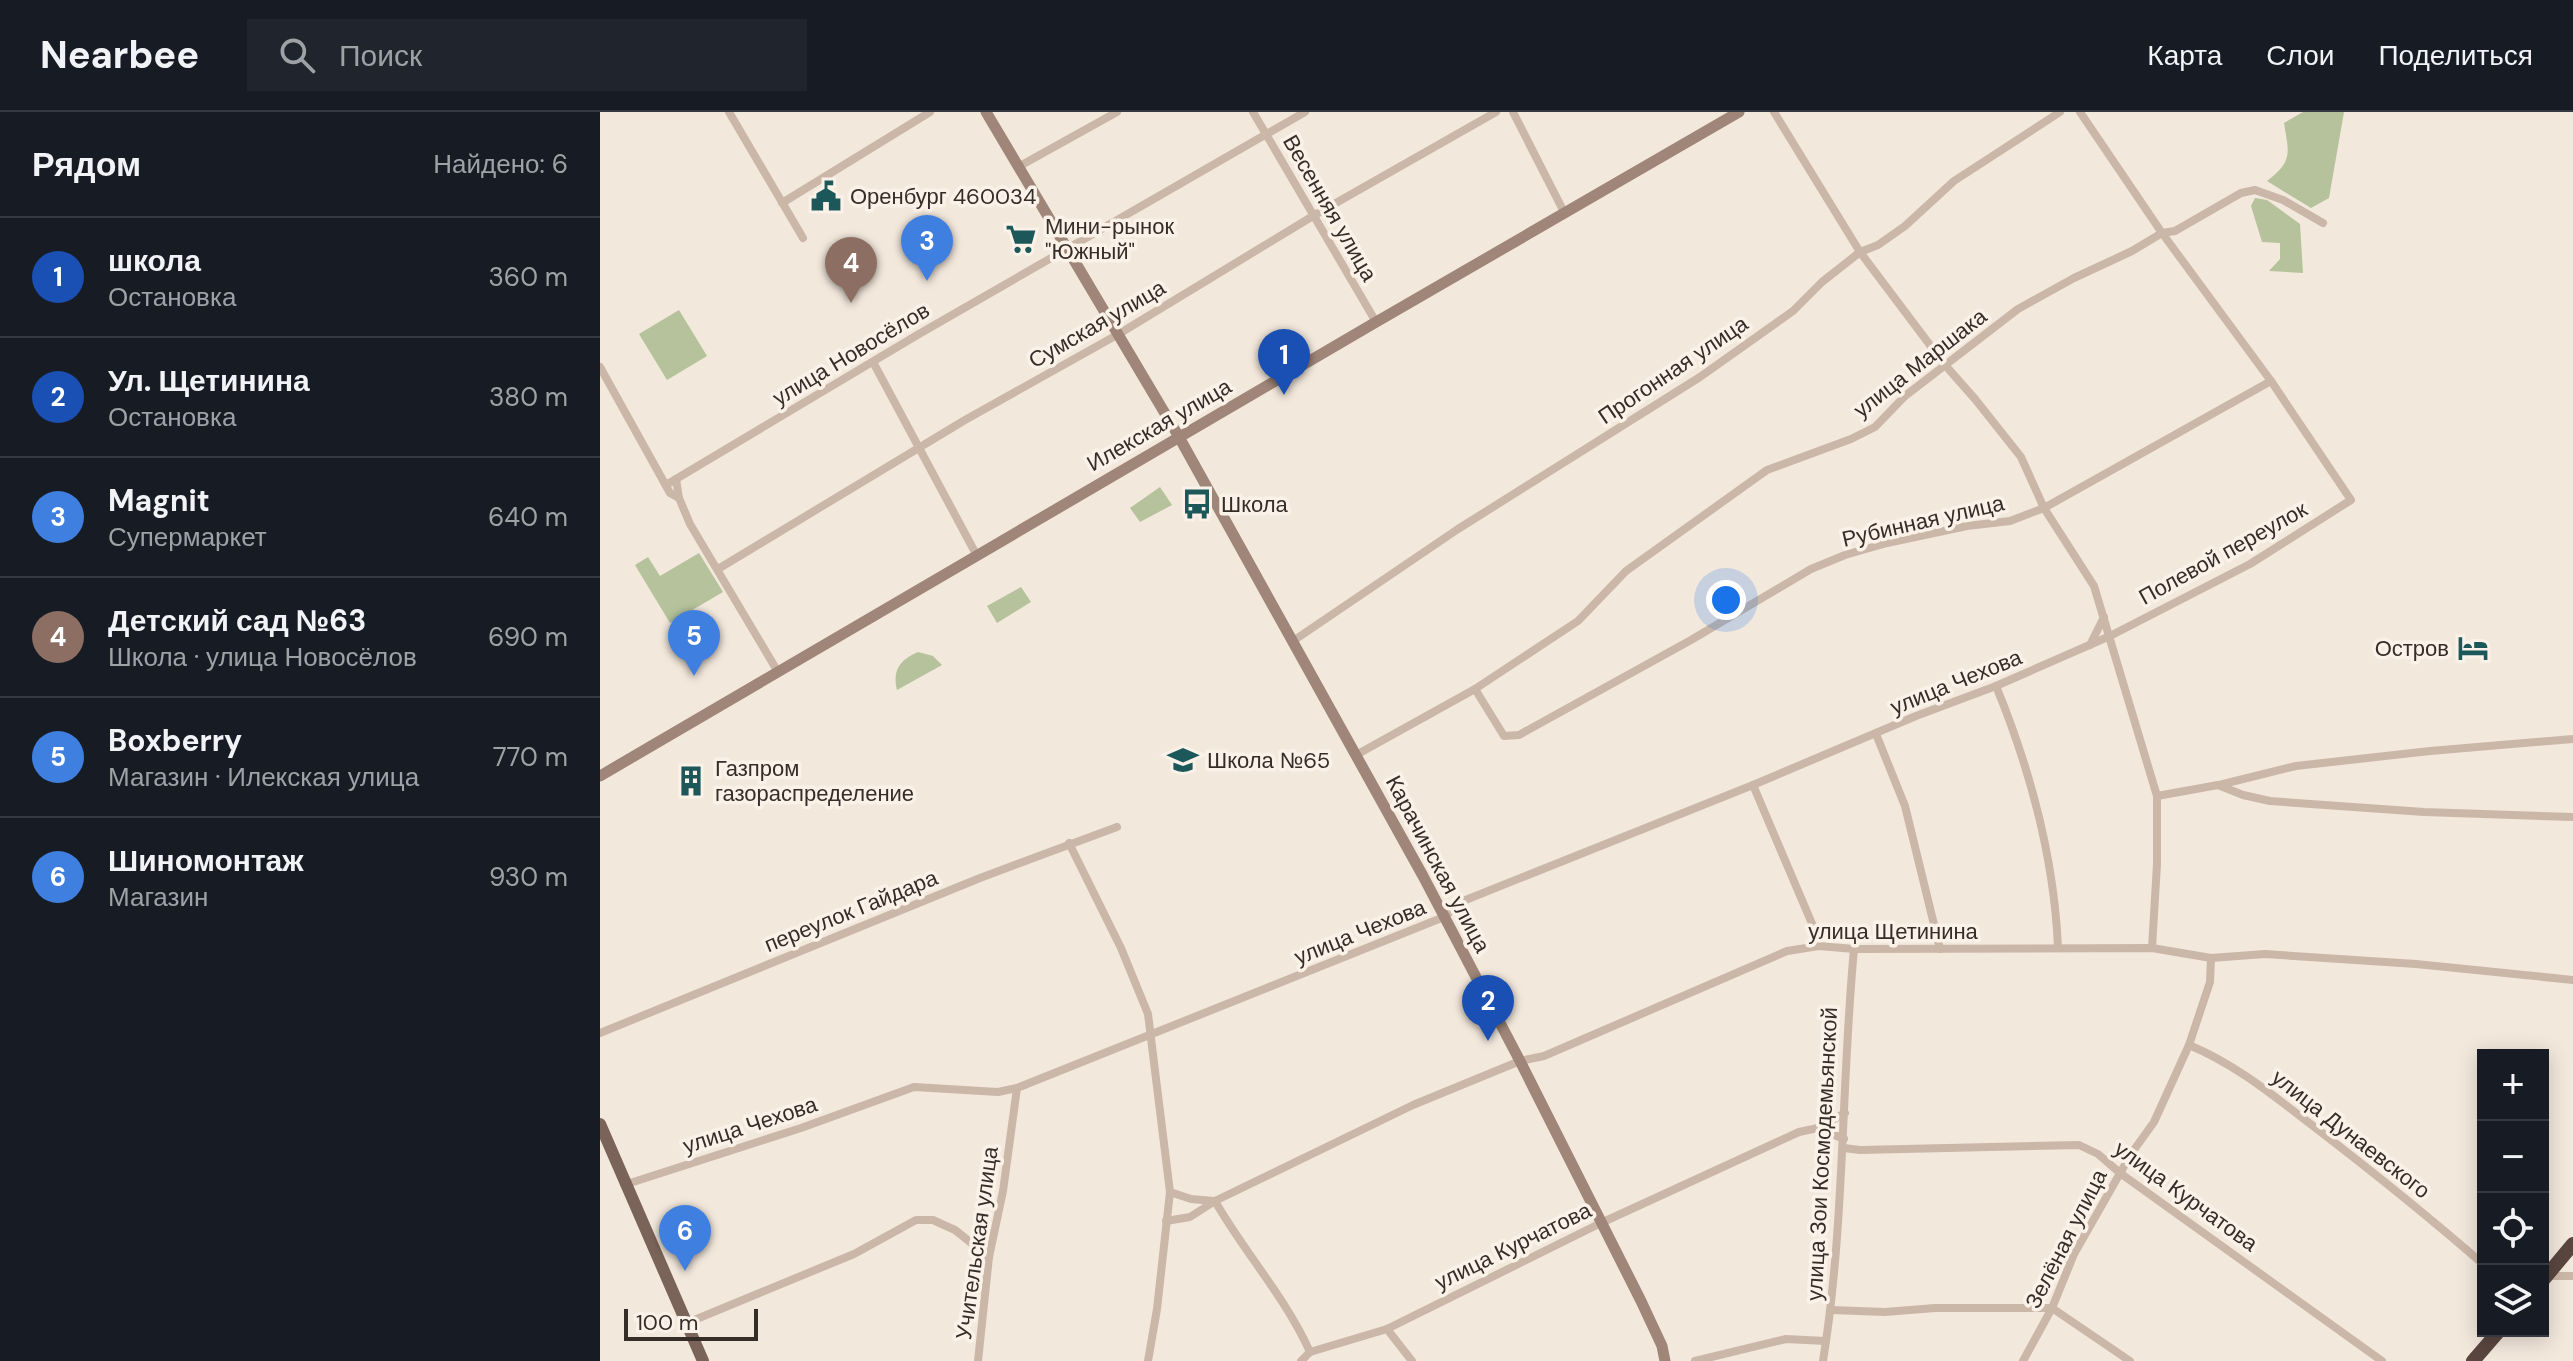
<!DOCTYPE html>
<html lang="ru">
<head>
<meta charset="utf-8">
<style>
  body { margin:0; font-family:"DM Sans",sans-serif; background:#20242c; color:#f1f3f6 }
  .controls { position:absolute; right:24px; bottom:24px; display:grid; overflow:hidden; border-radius:0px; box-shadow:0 4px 20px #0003 }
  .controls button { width:72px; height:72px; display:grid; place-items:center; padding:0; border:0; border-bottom:2px solid #363941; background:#171b24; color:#f1f3f6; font:40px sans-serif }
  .scale { position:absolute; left:24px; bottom:20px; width:134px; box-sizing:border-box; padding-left:8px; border:4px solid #372d28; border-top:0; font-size:22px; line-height:28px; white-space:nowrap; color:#372d28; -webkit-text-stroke:6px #faf2e8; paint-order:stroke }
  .you { position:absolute; left:1126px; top:488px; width:28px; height:28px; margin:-20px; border:6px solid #fff; border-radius:50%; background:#1a73e8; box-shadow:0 0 0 12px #1a73e833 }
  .badge { display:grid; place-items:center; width:52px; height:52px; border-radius:50%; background:#2563eb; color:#fff; font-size:26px; font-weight:700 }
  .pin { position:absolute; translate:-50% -66px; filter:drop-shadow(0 2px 4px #0008) }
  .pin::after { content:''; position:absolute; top:42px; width:28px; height:24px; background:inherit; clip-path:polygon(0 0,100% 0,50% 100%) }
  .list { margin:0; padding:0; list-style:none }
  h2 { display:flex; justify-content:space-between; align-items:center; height:104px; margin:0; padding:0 32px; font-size:34px }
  h2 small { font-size:26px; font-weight:400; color:#9ea1a6 }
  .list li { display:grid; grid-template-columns:52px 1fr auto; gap:24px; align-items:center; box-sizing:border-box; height:120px; padding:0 32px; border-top:2px solid #363941 }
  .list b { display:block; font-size:30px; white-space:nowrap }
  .list p { margin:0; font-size:26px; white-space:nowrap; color:#9ea1a6 }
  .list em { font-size:26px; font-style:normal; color:#9ea1a6 }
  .icon { flex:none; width:44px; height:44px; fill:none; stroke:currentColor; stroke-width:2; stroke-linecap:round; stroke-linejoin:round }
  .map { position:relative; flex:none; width:1973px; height:1249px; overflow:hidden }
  header { display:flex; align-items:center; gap:48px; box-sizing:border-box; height:112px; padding:0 40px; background:#171b24; border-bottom:2px solid #363941 }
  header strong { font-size:38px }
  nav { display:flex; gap:44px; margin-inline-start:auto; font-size:28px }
  .search { width:560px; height:72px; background:#20242c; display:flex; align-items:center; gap:20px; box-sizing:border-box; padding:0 28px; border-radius:0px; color:#9ea1a6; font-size:30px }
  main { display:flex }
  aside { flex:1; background:#171b24 }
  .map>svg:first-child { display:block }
  .green { fill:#b5c29b }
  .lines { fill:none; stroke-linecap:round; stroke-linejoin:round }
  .street { stroke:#cbb7a7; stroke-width:8 }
  .secondary { stroke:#9f8678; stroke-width:11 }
  .primary { stroke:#7a6358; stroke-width:12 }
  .highway { stroke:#59463f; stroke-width:14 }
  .labels { text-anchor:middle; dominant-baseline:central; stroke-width:7; stroke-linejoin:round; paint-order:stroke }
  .poi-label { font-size:22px; fill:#372d28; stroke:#faf2e8; text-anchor:start }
  .street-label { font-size:22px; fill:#372d28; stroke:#faf2e8 }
</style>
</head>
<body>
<header>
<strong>Nearbee</strong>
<div class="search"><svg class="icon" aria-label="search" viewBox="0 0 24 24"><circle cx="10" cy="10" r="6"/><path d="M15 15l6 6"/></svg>Поиск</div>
<nav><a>Карта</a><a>Слои</a><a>Поделиться</a></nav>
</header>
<main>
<aside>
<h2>Рядом<small>Найдено: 6</small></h2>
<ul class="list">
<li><span class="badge" style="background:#1a4fb4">1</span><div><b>школа</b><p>Остановка</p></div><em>360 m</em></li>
<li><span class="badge" style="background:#1a4fb4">2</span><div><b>Ул. Щетинина</b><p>Остановка</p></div><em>380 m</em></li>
<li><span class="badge" style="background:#3f7fe0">3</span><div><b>Magnit</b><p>Супермаркет</p></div><em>640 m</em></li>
<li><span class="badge" style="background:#8d6e63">4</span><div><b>Детский сад №63</b><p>Школа · улица Новосёлов</p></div><em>690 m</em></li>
<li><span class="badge" style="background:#3f7fe0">5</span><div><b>Boxberry</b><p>Магазин · Илекская улица</p></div><em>770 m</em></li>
<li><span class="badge" style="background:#3f7fe0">6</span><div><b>Шиномонтаж</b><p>Магазин</p></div><em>930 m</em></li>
</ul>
</aside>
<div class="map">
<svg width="1973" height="1249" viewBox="0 0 1973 1249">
  <rect width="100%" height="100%" fill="#f3e8dc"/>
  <!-- green -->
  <g class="green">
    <path d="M 1703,0 L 1744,0 L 1729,86 L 1711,96 L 1667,69 C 1693,49 1689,42 1684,11 Z"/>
    <polygon points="1655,86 1667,88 1700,112 1703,161 1669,159 1680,147 1680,131 1662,130 1651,94"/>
    <polygon points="79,198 107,244 67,268 39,222"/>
    <polygon points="560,375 572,393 540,410 530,396"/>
    <polygon points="99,441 123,480 70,511 35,453 48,445 60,464"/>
    <polygon points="421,475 431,490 397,511 387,494"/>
    <path d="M 318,540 L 333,544 L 342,553 L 297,578 C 292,558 300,548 318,540 Z"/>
  </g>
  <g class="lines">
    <!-- street -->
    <g class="street">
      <polyline points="129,0 203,126"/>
      <polyline points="653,0 776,210"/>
      <polyline points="913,0 965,102"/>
      <polyline points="1174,0 1260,140 1345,253 1375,287 1421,345 1444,396 1494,474 1557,684 1557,752 1552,836"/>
      <polyline points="418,55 517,0"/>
      <polyline points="182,91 330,0"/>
      <polyline points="273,250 376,442"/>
      <polyline points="0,255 70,381 79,386"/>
      <polyline points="76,367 79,386 90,412 178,560"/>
      <polyline points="66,373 319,222 705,0"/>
      <polyline points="118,457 365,308 517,223 713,104 896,0"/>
      <polyline points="693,529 858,417 1100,265 1193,199 1222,170 1260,140 1278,133 1305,114 1354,69 1460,0"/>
      <polyline points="1490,533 1504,505"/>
      <path d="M 1396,574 C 1430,657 1454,745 1458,835"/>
      <polyline points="875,577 904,624 919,623 1091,528 1211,457 1245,443 1287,431 1367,414 1410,409 1444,396 1671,269"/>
      <polyline points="1276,622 1305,694 1340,837"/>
      <polyline points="756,643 875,577 978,509 1026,459 1167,358 1251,327 1275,315 1305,284 1418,197 1474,166 1532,139 1562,121 1575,119 1641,81 1655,78 1683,88 1723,111"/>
      <polyline points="1153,673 1216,821 1219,834"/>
      <polyline points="1619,673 1696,654 1830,639 1973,627"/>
      <polyline points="1557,684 1618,673 1643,683 1670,689 1824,700 1973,705"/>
      <polyline points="469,731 521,836 548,902 570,1080 557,1197 548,1249"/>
      <polyline points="0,921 380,766 517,715"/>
      <path d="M 1589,933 C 1637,953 1675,985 1717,1017 C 1773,1060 1829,1105 1883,1152"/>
      <polyline points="1218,1016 1245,1001"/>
      <polyline points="1244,1036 1260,1038 1479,1033 1498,1042 1520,1061 1782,1249"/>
      <polyline points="24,1073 201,1016 314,975 398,980 417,976 844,805 863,789 1153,673 1316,604 1396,574 1510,524 1650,452 1751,388 1671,269 1562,121 1480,0"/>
      <polyline points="570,1080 591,1087 614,1089"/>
      <path d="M 615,1089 C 644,1140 686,1186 710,1240"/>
      <polyline points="566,1109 590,1105 615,1089 813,993 920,949 944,944 1187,839 1219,834 1254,837 1552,836 1611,846 1665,842 1816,852 1973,868"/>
      <polyline points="1946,1164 1973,1164"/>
      <polyline points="1232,1198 1285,1200 1335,1196 1452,1196 1530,1249"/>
      <polyline points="87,1211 254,1142 316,1108 333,1108 355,1118 389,1145"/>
      <polyline points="787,1217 812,1249"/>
      <polyline points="378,1249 389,1145 403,1079 417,976"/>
      <polyline points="701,1249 710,1240 787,1217 1001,1111 1199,1020 1218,1016 1244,1027"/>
      <polyline points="1095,1249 1186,1227 1226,1229"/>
      <path d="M 1223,1249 C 1245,1113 1241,974 1254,837"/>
      <polyline points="1423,1249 1452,1196 1474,1142 1531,1042 1554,1010 1589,933 1610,870 1611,846"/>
    </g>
    <!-- secondary -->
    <g class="secondary">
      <polyline points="386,0 579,325 823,764 920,949 1041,1189 1062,1234 1065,1249"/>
      <path d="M 0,664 C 380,442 758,219 1139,0"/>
    </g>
    <!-- primary -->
    <polyline class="primary" points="0,1012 103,1249"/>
    <!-- highway -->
    <g class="highway">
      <polyline points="1943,1168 1973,1132"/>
      <polyline points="1873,1249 1899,1219"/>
    </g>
  </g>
  <!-- icons -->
  <defs>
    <g id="civic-bare" transform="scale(2.4)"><path d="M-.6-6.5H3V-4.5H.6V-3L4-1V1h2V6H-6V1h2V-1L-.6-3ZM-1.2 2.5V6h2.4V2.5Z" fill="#1c575a" stroke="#faf2e8" stroke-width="2.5" paint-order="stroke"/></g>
    <g id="supermarket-bare" transform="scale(2.4)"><path d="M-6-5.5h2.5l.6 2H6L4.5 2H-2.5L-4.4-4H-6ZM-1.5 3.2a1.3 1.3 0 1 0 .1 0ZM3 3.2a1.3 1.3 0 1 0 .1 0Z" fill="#1c575a" stroke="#faf2e8" stroke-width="2.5" paint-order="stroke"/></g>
    <g id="bus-bare" transform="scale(2.4)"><path d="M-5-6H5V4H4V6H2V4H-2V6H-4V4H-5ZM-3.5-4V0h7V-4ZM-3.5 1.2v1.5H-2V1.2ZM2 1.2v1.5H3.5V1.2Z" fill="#1c575a" stroke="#faf2e8" stroke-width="2.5" paint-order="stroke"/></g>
    <g id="hotel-bare" transform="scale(2.4)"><path d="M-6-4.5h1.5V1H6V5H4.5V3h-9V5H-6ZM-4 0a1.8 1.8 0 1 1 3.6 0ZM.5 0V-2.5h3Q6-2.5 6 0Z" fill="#1c575a" stroke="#faf2e8" stroke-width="2.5" paint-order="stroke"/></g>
    <g id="school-bare" transform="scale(2.4)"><path d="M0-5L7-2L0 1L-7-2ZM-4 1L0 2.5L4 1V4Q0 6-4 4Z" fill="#1c575a" stroke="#faf2e8" stroke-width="2.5" paint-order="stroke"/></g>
    <g id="building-bare" transform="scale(2.4)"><path d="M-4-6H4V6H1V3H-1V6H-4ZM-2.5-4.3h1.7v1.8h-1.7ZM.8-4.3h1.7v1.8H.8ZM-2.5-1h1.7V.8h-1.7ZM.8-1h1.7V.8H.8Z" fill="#1c575a" stroke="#faf2e8" stroke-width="2.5" paint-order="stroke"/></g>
  </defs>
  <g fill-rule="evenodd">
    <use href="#civic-bare" x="226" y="84"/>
    <use href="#supermarket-bare" x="421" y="127"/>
    <use href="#bus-bare" x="597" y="392"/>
    <use href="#hotel-bare" x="1873" y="536"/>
    <use href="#school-bare" x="583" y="648"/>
    <use href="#building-bare" x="91" y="669"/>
  </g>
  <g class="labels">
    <!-- poi labels -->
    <g class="poi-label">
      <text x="250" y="84">Оренбург 460034</text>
      <text x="445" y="114">Мини-рынок<tspan x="445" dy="25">"Южный"</tspan></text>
      <text x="621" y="392">Школа</text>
      <text x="1849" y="536" text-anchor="end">Остров</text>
      <text x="607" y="648">Школа №65</text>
      <text x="115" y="656">Газпром<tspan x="115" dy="25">газораспределение</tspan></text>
    </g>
    <!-- street labels -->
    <g class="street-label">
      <text transform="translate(730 96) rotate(60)">Весенняя улица</text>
      <text transform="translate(497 212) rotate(-30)">Сумская улица</text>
      <text transform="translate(251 242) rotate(-31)">улица Новосёлов</text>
      <text transform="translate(1320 251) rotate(-38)">улица Маршака</text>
      <text transform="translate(1073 258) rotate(-34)">Прогонная улица</text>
      <text transform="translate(559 313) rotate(-30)">Илекская улица</text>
      <text transform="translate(1323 409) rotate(-13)">Рубинная улица</text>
      <text transform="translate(1623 441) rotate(-29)">Полевой переулок</text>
      <text transform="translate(1356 570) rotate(-22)">улица Чехова</text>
      <text transform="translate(838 752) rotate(62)">Карачинская улица</text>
      <text transform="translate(251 799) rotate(-22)">переулок Гайдара</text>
      <text x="1293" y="819">улица Щетинина</text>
      <text transform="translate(760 820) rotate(-22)">улица Чехова</text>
      <text transform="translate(150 1013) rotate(-18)">улица Чехова</text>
      <text transform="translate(1751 1022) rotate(38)">улица Дунаевского</text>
      <text transform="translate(1222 1042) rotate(-87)">улица Зои Космодемьянской</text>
      <text transform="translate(1586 1084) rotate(36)">улица Курчатова</text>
      <text transform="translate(1466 1127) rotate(-63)">Зелёная улица</text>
      <text transform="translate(377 1131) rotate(-82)">Учительская улица</text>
      <text transform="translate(913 1134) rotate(-26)">улица Курчатова</text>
    </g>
  </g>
</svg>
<div class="controls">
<button>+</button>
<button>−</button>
<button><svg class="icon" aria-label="locate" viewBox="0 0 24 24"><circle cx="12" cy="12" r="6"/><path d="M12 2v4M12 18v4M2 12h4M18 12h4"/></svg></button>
<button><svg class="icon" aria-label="layers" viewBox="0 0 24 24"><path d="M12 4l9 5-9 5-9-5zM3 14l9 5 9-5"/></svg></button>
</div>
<div class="scale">100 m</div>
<div class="you"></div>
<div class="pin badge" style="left:684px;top:283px;background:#1a4fb4">1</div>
<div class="pin badge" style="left:888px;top:929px;background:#1a4fb4">2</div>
<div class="pin badge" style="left:327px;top:169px;background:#3f7fe0">3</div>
<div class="pin badge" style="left:251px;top:191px;background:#8d6e63">4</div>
<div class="pin badge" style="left:94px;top:564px;background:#3f7fe0">5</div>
<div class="pin badge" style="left:85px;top:1159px;background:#3f7fe0">6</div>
</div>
</main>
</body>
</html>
